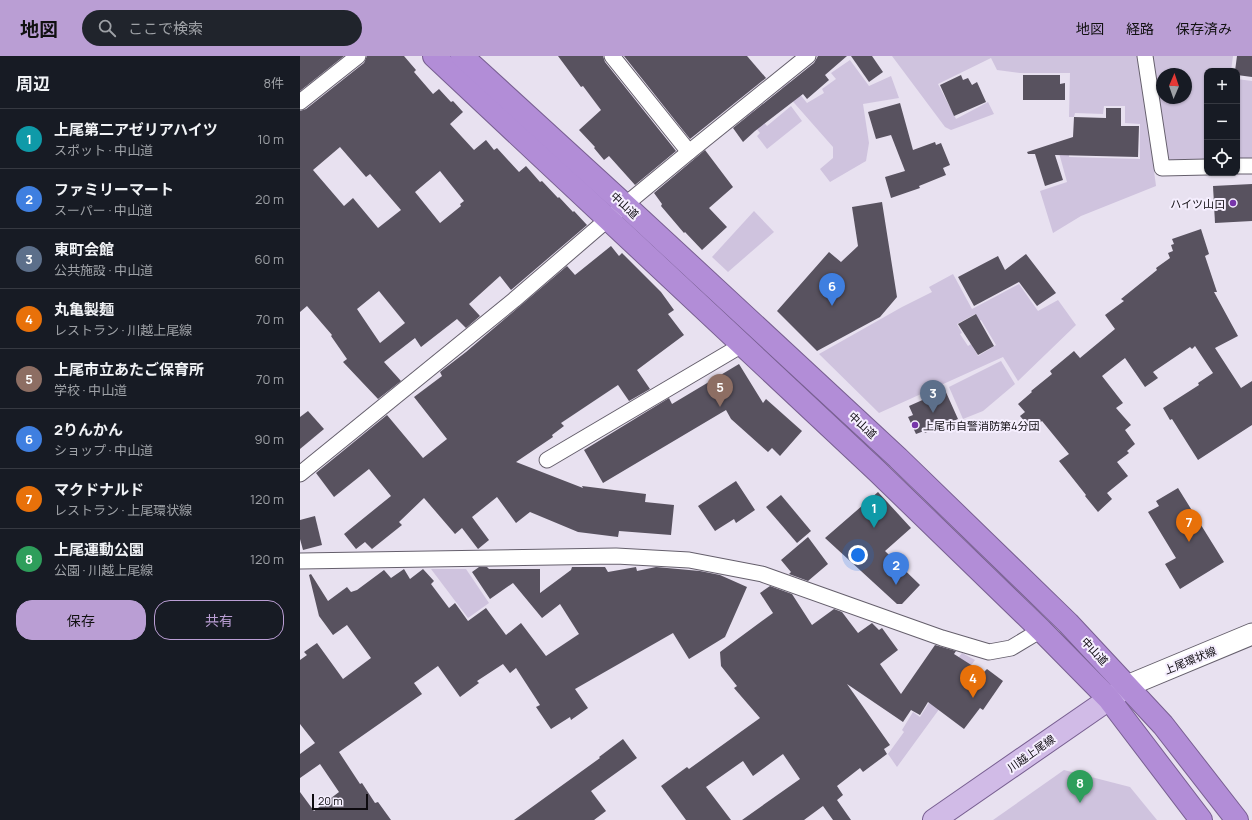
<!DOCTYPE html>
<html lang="ja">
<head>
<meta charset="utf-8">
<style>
  body { margin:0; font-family:Manrope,"Noto Sans JP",sans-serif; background:#20242c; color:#f1f3f6 }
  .controls { position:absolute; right:12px; top:12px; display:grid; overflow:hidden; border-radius:8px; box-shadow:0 1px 3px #0004 }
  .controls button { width:36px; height:36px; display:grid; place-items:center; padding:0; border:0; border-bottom:1px solid #363941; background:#171b24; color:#f1f3f6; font:20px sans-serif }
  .compass { position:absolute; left:856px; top:12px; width:36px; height:36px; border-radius:50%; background:#171b24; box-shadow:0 1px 3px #0004; rotate:2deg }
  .scale { position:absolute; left:12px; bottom:10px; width:56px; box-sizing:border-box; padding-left:4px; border:2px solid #0d0a0f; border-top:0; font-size:11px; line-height:14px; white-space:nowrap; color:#0d0a0f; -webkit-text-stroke:3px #f5eefe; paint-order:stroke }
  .you { position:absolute; left:558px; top:499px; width:14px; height:14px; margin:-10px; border:3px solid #fff; border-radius:50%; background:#1a73e8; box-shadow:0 0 0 6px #1a73e833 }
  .badge { display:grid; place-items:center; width:26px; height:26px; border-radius:50%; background:#ba9ed4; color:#fff; font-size:13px; font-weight:700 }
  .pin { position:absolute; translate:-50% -33px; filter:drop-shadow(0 1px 2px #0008) }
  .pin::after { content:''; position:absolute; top:21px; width:14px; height:12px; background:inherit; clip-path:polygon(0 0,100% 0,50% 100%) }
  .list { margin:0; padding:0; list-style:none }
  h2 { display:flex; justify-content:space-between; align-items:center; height:52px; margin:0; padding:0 16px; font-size:17px }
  h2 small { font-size:13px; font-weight:400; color:#9ea1a6 }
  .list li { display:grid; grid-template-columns:26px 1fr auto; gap:12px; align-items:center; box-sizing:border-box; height:60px; padding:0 16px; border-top:1px solid #363941 }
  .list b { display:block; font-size:15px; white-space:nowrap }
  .list p { margin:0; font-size:13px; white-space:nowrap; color:#9ea1a6 }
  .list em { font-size:13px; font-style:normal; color:#9ea1a6 }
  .actions { display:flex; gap:8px; padding:12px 16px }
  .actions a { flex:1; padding:9px 0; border:1px solid #ba9ed4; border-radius:16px; text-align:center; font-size:14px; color:#ba9ed4 }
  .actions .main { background:#ba9ed4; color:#111 }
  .icon { flex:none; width:22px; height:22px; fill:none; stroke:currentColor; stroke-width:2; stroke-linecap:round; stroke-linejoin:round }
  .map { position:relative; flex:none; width:952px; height:764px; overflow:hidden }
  header { display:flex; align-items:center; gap:24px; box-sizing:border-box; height:56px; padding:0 20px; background:#ba9ed4; color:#111 }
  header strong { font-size:19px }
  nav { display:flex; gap:22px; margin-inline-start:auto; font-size:14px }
  .search { width:280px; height:36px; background:#20242c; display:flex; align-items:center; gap:10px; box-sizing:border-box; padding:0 14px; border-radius:22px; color:#9ea1a6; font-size:15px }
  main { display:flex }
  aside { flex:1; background:#171b24 }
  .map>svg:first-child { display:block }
  .green { fill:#cfc3de; fill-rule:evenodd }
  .building { fill:#58525f; fill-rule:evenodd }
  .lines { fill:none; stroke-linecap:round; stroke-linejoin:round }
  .street-casing { stroke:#655f6c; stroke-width:17 }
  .secondary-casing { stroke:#655f6c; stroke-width:23 }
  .primary-casing { stroke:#785f91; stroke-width:24 }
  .highway-casing { stroke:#785f91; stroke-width:24 }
  .street { stroke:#fff; stroke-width:15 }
  .secondary { stroke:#fff; stroke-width:21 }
  .primary { stroke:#d1bbe7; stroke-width:22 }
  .highway { stroke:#b28dd7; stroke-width:22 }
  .poi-dot { fill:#7735aa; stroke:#f5eefe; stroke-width:1.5 }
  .labels { text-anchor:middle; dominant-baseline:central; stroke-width:4; stroke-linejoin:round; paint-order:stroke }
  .poi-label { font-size:11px; fill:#0d0a0f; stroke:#f5eefe; text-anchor:end }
  .street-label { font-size:11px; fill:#0d0a0f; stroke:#f5eefe }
</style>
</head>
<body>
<header>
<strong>地図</strong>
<div class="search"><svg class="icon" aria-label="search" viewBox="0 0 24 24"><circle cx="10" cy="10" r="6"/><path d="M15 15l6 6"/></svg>ここで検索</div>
<nav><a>地図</a><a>経路</a><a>保存済み</a></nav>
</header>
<main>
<aside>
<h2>周辺<small>8件</small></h2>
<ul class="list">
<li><span class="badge" style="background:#0f9aa8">1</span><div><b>上尾第二アゼリアハイツ</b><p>スポット · 中山道</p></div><em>10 m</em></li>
<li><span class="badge" style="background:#3f7fe0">2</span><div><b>ファミリーマート</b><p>スーパー · 中山道</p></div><em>20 m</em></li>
<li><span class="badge" style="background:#5c6f8a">3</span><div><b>東町会館</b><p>公共施設 · 中山道</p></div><em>60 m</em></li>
<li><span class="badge" style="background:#e8710a">4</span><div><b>丸亀製麺</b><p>レストラン · 川越上尾線</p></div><em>70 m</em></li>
<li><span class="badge" style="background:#8d6e63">5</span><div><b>上尾市立あたご保育所</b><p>学校 · 中山道</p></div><em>70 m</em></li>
<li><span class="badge" style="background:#3f7fe0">6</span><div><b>2りんかん</b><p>ショップ · 中山道</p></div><em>90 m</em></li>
<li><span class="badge" style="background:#e8710a">7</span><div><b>マクドナルド</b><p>レストラン · 上尾環状線</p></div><em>120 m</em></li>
<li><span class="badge" style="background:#2e9e5b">8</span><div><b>上尾運動公園</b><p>公園 · 川越上尾線</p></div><em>120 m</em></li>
</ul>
<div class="actions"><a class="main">保存</a><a>共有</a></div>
</aside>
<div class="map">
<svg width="952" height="764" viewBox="0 0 952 764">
  <rect width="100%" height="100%" fill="#e8e1f0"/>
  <!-- green -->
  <g class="green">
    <polygon points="592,0 839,0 856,130 781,160 753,177 740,135 767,126 756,86 769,87 769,101 840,103 840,68 825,67 825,50 804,50 803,58 775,57 774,61 769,61 770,17 720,17 697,14 691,2 638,28 656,63 688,46 694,58 651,74 645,71"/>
    <path d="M 850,0 L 933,0 L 931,15 L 907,15 L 907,104 L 872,105 L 865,99 ZM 862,18 L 886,18 L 886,42 L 862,42 Z"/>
    <polygon points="550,4 569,30 591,20 599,42 563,48 569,87 566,105 530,126 520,113 533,102 533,91 481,32 489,25 507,47 524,37 522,33 536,23 531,17"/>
    <polygon points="937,23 952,25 952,103 937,103 937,72 940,72 940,55 937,54"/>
    <polygon points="491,50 502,65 467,93 457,80 460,77 446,60 453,54 467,70"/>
    <polygon points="454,155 474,176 428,216 412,201"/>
    <path d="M 653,218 L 672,253 L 719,228 L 738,255 L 758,244 L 776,269 L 718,325 L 703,301 L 579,357 L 519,298 L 602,251 L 632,236 L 629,231 ZM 675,258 L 679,265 L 681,264 L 696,289 L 678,300 L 671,288 L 668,290 L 660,278 L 662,277 L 657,268 Z"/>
    <polygon points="701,305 715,328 683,355 663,363 649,331"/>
    <polygon points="131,513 166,513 189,547 168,562"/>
    <polygon points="662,597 675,604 597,711 588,698 604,676 602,674 613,656 620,661 635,637 632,635"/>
    <polygon points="764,714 830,731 857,764 693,764"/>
  </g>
  <!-- building -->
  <g class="building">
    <polygon points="0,0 44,0 0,35"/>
    <path d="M 67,0 L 104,0 L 116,14 L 114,16 L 133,38 L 139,33 L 151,46 L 153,45 L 163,56 L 150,68 L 174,94 L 186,84 L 194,94 L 197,92 L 219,116 L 226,110 L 240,126 L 242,125 L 258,142 L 259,141 L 273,156 L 274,155 L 287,169 L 211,234 L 200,220 L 169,248 L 180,260 L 166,272 L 157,263 L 121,291 L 115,282 L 84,306 L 101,325 L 78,343 L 43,306 L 47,303 L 31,280 L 32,279 L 7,250 L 0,256 L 0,55 L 6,53 L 64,7 ZM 40,91 L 66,121 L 70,118 L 101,154 L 78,172 L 53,142 L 44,150 L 13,114 ZM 140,115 L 164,145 L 160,148 L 161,150 L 140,167 L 115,136 ZM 79,235 L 105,267 L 80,287 L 57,253 Z"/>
    <polygon points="258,0 303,0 305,6 376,95 335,129 309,100 304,104 294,92 295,91 279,74 301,54 283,30 281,31"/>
    <polygon points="324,0 447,0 466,22 390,83"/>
    <polygon points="518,0 547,0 525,19 529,24 507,43 503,38 455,75 443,86 433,72 514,7"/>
    <polygon points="551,0 572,0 583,16 569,26"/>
    <polygon points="937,0 952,0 952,21 937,19 937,15 935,15"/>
    <polygon points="661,19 663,24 668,22 672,29 677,26 686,46 654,60 640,29"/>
    <polygon points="723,19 760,19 760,28 765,27 765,44 723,44"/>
    <polygon points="600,47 613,94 635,86 636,89 641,87 650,109 643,112 646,119 619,130 620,132 591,142 585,121 605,115 591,79 576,83 568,56"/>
    <polygon points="806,52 821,52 821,70 839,70 838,101 755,99 763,124 745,130 735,98 728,98 727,96 773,81 774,61 806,62"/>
    <polygon points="405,94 433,131 409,152 427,171 402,194 385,176 384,177 361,150 362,148 354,137"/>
    <polygon points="952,128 952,165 915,167 913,130"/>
    <polygon points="582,146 597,241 580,261 517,295 477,255 529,196 541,206 558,190 552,151"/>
    <polygon points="901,173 909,198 905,200 917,236 914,236 938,280 915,292 941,332 952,325 952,369 898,404 872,363 870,364 863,352 899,329 898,327 913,317 895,290 892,293 890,291 853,316 858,322 845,331 825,302 802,320 823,347 816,352 831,369 825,374 835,388 827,395 829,397 817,406 828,420 807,437 812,443 798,456 785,440 786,439 759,405 769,398 742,365 731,373 720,360 725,356 718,348 732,336 731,335 752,318 750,315 774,295 780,302 815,273 805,259 824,245 821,243 857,214 856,212 870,202 868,197 873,195 871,189 874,188 872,183"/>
    <polygon points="311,190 319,200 322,197 361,236 374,254 368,258 384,279 337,314 350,333 329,345 318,329 261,367 264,370 252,379 253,381 216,406 283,432 282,430 346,438 345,446 374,449 371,479 319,475 318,481 278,476 230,456 216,467 197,441 172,461 189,484 178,493 162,472 155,478 124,442 99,466 102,469 72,493 65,486 56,493 44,478 91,440 69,413 34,441 16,417 87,359 123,402 147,383 114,341 142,320 140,316 166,296 267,210 275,219"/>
    <polygon points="726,198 756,237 737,250 719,226 674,250 658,221 698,200 705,214"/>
    <polygon points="676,258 694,290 678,299 658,268"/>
    <polygon points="439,308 463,347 466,343 502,375 480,400 472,392 468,396 431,363 426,354 303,427 284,394 369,342 372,348"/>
    <polygon points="645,334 658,363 625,377 624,375 616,378 608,361 613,359 609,350"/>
    <polygon points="8,355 24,373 0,393 0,361"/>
    <polygon points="436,425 455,454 436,467 434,463 415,475 398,450"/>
    <polygon points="878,432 924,506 880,533 865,508 876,502 848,456 859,450 856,445"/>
    <polygon points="578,436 611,472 585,495 620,529 602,548 597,548 525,482"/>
    <polygon points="481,439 511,475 497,487 466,451"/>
    <polygon points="15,460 22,489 3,494 0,483 0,464"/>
    <polygon points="508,481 528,508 508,525 489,518 491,516 481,504"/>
    <polygon points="179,511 187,511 189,513 240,513 240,537 271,514 272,511 305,511 308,516 336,511 337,515 356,511 400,515 420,519 447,531 425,581 389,603 373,577 275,633 288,652 271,664 270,661 251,673 236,651 240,649 216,612 210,617 203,608 177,625 179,627 160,641 138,610 114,627 122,638 39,696 60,728 62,727 75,747 78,746 91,764 0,764 0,736 14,755 39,736 20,708 0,722 0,698 15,687 0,668 0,604 7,599 4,596 17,587 43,623 71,602 47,569 33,579 19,560 9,519 11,518 28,545 47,531 51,536 57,534 84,514 91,522 104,513 110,523 123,513 134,525 131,528 149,552 155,547 168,565 186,552 206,579 221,567 246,600 279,578 260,548 242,562 213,527 190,543 172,516"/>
    <polygon points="470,530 492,538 512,569 534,553 542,556 558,577 572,567 579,574 582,572 598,594 580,608 601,638 635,589 656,595 654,598 676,612 683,617 687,613 703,625 683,654 680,652 664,673 628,646 620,659 611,654 603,666 547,628 590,689 584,693 587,698 563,716 560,712 537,730 543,739 537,744 551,764 533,764 523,750 504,764 442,764 500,723 483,698 453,720 443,705 406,731 431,764 386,764 361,730 387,711 389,713 460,662 434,632 437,630 421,610 420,596 473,557 460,537"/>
    <polygon points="323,683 337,702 291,735 306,755 294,764 214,764 300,702 299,701"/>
  </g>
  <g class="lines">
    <!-- street casing -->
    <g class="street-casing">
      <g id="street">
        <polyline points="312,0 389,96"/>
        <polyline points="845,0 862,112 907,111"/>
        <polyline points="0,46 58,0"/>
        <polyline points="937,110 952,110"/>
        <polyline points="247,404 442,289"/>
        <polyline points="0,418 214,244 308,163 389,96 508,0"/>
        <polyline points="0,505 316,500 389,504 462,518 642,582 689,596 711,592 741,574"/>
      </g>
    </g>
    <!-- secondary casing -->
    <g class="secondary-casing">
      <polyline id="secondary" points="827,630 952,578"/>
    </g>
    <!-- primary casing -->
    <g class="primary-casing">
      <polyline id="primary" points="634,764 825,632"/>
    </g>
    <!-- highway casing -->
    <g class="highway-casing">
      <g id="highway">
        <polyline points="134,0 577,415 741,574 809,643 901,764"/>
        <polyline points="162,0 325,149 598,402 768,567 863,669 937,764"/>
      </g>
    </g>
    <!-- street -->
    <use href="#street" class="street"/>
    <!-- secondary -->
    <use href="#secondary" class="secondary"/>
    <!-- primary -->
    <use href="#primary" class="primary"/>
    <!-- highway -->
    <use href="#highway" class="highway"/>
  </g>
  <!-- markers -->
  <g class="poi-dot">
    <circle cx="933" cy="147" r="4"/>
    <circle cx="615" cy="369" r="4"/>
  </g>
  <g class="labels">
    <!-- poi labels -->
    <g class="poi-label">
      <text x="925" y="147">ハイツ山口</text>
      <text x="623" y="369" text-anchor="start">上尾市自警消防第4分団</text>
    </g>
    <!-- street labels -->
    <g class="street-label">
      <text transform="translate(325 149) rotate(43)">中山道</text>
      <text transform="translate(563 369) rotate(43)">中山道</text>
      <text transform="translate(795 595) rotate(47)">中山道</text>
      <text transform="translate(890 604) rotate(-22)">上尾環状線</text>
      <text transform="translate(731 697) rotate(-35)">川越上尾線</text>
    </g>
  </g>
</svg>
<div class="controls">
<button>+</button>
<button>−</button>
<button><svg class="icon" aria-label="locate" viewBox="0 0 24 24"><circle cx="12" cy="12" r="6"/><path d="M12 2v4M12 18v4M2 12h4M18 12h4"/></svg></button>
</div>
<svg class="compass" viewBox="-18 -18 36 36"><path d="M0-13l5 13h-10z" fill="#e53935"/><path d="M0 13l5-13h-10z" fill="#9ea1a6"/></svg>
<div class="scale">20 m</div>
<div class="you"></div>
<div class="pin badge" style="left:574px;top:472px;background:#0f9aa8">1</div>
<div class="pin badge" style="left:596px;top:529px;background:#3f7fe0">2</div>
<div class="pin badge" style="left:633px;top:357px;background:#5c6f8a">3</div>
<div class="pin badge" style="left:673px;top:642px;background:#e8710a">4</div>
<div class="pin badge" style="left:420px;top:351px;background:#8d6e63">5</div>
<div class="pin badge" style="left:532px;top:250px;background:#3f7fe0">6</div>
<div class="pin badge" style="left:889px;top:486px;background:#e8710a">7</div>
<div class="pin badge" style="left:780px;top:747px;background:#2e9e5b">8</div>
</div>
</main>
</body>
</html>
